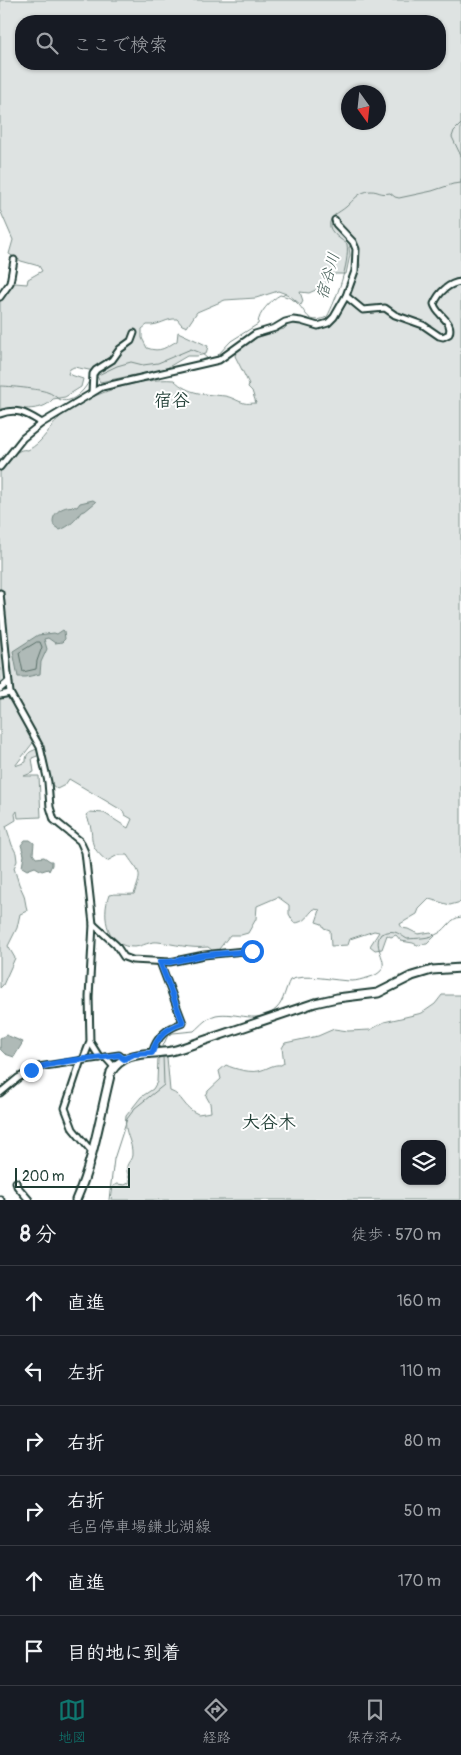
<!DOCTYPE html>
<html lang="ja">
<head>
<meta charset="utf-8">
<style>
  body { margin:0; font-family:Pangolin,"Klee One",sans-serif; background:#242831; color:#f1f3f6 }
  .controls { position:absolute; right:15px; bottom:15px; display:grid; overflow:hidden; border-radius:10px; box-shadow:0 1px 4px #0004 }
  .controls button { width:45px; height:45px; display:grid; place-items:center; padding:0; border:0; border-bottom:1px solid #363941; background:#171b24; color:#f1f3f6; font:25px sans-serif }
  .compass { position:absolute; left:341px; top:85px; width:45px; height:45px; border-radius:50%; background:#171b24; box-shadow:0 1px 4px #0004; rotate:165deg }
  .scale { position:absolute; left:15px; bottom:12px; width:115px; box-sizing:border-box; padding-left:5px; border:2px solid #1f3d34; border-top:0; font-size:14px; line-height:18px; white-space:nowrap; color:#1f3d34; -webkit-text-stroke:4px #fff; paint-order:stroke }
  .stop { position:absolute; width:15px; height:15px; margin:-11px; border:4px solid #1a73e8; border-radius:50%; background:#fff }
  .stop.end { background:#1a73e8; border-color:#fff; box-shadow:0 1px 5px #0008 }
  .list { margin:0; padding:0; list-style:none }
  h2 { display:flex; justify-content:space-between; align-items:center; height:65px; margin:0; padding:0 20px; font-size:21px }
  h2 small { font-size:16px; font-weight:400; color:#9ea1a6 }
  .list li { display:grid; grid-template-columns:32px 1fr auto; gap:15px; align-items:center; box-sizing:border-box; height:70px; padding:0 20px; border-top:1px solid #363941 }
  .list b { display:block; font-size:19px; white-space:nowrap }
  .list p { margin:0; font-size:16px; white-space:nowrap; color:#9ea1a6 }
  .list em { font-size:16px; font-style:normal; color:#9ea1a6 }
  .icon { flex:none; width:28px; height:28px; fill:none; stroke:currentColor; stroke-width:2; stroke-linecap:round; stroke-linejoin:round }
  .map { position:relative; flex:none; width:461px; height:1200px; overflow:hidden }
  .search { position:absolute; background:#171b24; box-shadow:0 1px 4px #0004; left:15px; right:15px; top:15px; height:55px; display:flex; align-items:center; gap:12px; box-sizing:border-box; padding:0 18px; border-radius:20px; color:#9ea1a6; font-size:19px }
  .sheet { height:485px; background:#171b24 }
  nav { display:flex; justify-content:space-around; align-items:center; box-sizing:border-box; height:70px; border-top:1px solid #363941; background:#171b24; font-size:14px; color:#9ea1a6 }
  nav a { display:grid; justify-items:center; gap:2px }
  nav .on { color:#0f766e }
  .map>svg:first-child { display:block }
  .green { fill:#dee3e2; stroke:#7e908b; fill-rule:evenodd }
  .water { fill:#afbab7; stroke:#758883 }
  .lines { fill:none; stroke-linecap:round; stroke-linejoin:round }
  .shore { stroke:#596f68; stroke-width:1 }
  .stream { stroke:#758883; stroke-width:1 }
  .minor-casing { stroke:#1f3d34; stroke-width:9 }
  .major-casing { stroke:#1f3d34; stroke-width:11 }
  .minor { stroke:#fff; stroke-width:5 }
  .major { stroke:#fff; stroke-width:7 }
  .route { stroke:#1a73e8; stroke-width:6 }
  .labels { text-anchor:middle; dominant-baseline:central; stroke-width:4; stroke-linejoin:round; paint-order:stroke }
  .water-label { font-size:16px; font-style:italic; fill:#4a625b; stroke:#fff }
  .quarter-label { font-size:18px; font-weight:bold; fill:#1f3d34; stroke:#fff }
</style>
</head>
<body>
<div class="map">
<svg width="461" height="1200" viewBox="0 0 461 1200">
  <rect width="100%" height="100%" fill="#fff"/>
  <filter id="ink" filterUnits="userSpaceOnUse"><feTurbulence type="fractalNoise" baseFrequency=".02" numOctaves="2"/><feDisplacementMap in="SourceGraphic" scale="10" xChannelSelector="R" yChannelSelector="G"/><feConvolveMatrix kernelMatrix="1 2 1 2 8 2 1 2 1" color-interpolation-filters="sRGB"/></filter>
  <g filter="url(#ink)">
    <!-- green -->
    <g class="green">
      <path d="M 0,0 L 461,0 L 461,902 L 450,905 L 429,899 L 419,909 L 417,914 L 400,924 L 402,928 L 408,929 L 418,934 L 431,932 L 435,936 L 427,944 L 417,945 L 413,943 L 401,941 L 396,935 L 391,937 L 387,935 L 382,949 L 375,950 L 370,946 L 379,932 L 374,931 L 350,939 L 348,945 L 331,946 L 330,930 L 324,928 L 322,924 L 316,922 L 320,910 L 314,909 C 308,914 305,923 294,923 L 289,914 L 289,905 L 278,897 L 257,906 L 256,919 L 248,933 L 241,935 L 230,935 L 219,949 L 212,950 L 208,947 C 190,949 175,944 158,942 C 150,941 143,946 135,947 C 107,948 101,917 109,895 C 116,893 126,895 134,894 C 143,870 140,875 127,855 L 118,855 L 107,861 C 83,842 98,837 86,815 L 90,812 L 104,813 L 128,828 L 132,819 L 125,815 L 123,811 L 69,779 L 65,785 L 57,789 L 51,784 L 39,735 L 15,766 L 26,762 C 26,753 29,752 37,749 L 40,755 L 32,758 L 34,772 L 24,776 L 39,776 L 41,817 L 18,818 L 17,811 L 15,814 L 16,820 L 6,826 L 12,845 L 16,853 L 17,861 L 14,868 L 19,884 L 24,895 L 27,911 L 20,914 L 17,928 L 8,946 L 15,958 L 3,985 L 0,988 L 0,472 C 7,463 15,447 28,450 C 44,442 49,427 62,415 C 87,394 142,377 174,380 C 189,395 206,394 225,396 C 232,397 237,401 244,403 C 247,404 252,403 256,403 L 252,391 L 248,387 L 249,384 L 235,356 L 236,352 L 254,337 L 284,329 L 290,323 L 299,323 L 319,329 L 331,324 L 351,293 L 360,267 L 357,244 L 349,247 L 350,255 L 346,274 L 335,274 L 330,276 L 327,285 L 309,293 L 300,292 L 303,301 L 301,305 L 289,295 L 278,291 L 256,298 L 225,300 L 197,312 L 187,327 L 182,325 L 177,319 C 166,318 160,326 147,325 L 142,329 L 142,338 L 147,348 C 161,353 166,347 177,341 L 178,332 L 208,346 L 206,354 L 197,356 L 187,356 L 165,369 L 100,382 L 94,371 L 74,367 L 70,369 L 68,374 L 83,379 L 81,387 L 65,397 L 53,399 C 41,414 17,407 0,409 L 0,290 L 15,283 L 27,284 L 28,279 L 42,271 L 39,266 L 21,261 L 9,254 L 13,240 L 0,210 ZM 21,21 L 440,21 L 440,64 L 21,64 ZM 348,92 L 378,92 L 378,122 L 348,122 Z"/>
      <path d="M 442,995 L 461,995 L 461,1200 L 111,1200 L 113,1186 L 117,1184 L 125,1185 L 130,1182 C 129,1176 126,1172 127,1166 C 128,1162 132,1159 132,1155 C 133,1141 123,1133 126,1116 L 141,1097 L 153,1089 L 157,1082 L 158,1058 L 167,1057 L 170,1091 C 183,1095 183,1108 198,1114 L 211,1112 L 210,1103 L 206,1096 L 208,1091 L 221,1079 L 219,1071 L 226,1065 C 234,1069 253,1074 262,1070 C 269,1068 273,1064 281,1065 L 284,1063 L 282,1048 L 285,1043 L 318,1036 L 334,1029 L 348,1031 L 370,1030 L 384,1022 L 422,1013 L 435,1004 ZM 405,1144 L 442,1144 L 442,1181 L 405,1181 Z"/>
    </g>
    <!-- water -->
    <g class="water">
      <path d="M 93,500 L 96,502 L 85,511 L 81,512 C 76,520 70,526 60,530 L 54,526 C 49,513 65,504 77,507 L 80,503 Z"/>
      <polygon points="63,630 64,631 65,639 62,642 55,643 48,638 44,639 47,649 41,662 40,674 26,677 18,677 13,651 38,635 54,633 57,634"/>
      <polygon points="25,840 30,840 34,843 33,854 36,858 44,857 50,861 52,861 52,865 49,871 48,869 42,871 35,867 27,870 22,867 24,855 21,845"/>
      <polygon points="6,1035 23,1042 14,1057 5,1054 0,1049 0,1038"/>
    </g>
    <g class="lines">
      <!-- shore -->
      <polygon class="shore" points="37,642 40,642 42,647 37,661 36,669 23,672 19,653"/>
      <!-- stream -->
      <g class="stream">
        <polyline points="461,124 454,131 452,137 461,156"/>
        <path d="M 96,376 L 117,366 L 131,362 L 143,365 L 158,363 L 191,349 L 201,353 L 208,359 L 216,357 L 231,341 L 258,324 C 258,313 271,300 280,295 C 286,296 291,298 295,301 C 308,312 306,326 327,317 C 336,300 350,263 347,244 C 342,240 332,234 330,227 C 328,216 339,213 346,207 C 354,200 359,191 371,191 C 379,191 380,195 390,193 L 395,197 L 399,198 L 432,191 L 453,184 L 461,183 L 461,179"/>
        <path d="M 0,386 C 8,386 40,389 47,392 C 52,393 56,398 61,400 C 73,404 86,389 90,379"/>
        <path d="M 162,1048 L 168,1035 L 173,1033 L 194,1031 C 201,1025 206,1018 216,1015 C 237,1011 259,1026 277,1008 C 284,1001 285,989 290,980 C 305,973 335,981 352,981 C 357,981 362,979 367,978 C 401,969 369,950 381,934 C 394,929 396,932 407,939 C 417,938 429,939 439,933 C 448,928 450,918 461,917"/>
        <polyline points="109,1200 114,1159 127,1119 135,1108 164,1085 163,1055"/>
      </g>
      <!-- minor casing -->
      <g class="minor-casing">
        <g id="minor">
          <path d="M 346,296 L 363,310 L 385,308 L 395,315 L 423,325 L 439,336 L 443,337 L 449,334 C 454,321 437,316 434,304 C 439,292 449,283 461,282"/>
          <polyline points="0,297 10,283 14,260"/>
          <polyline points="92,393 93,374 96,370 112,360 120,349 131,341 134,333"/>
          <path d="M 0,414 C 17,407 27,414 42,423"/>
          <polyline points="0,467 23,438 42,423 102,387 219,360 255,334 275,328 285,322 293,320 301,321 318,326 328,323 334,317 346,296 355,271 356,249 353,242 336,224 335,220"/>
          <polyline points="0,593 10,693 40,747 48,782 50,807 54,820 80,841 85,852 93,924 89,997 90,1042 83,1060"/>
          <polyline points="0,689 8,682"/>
          <polyline points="0,695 10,693"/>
          <polyline points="93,924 116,945 124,957 132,960 170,962 204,955 254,950"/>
          <polyline points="90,1042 100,1058"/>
          <path d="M 152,1053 C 157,1036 167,1028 183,1023 L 160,962"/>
          <polyline points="105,1057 114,1067"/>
          <polyline points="81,1060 65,1108 73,1129 92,1152"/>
          <polyline points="0,1093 18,1078 38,1067 119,1055 124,1059"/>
          <polyline points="16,1182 17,1186 29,1200"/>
          <polyline points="0,1199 1,1200"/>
        </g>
      </g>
      <!-- major casing -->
      <g class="major-casing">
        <path id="major" d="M 76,1200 C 94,1159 100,1115 111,1072 C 124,1052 142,1055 163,1052 C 170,1052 176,1050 182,1048 L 315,1003 L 337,998 L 378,993 L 412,976 L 432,970 L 461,968"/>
      </g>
      <!-- minor -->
      <use href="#minor" class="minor"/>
      <!-- major -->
      <use href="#major" class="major"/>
    </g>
  </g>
  <g class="lines" filter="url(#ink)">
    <!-- route -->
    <path class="route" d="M 31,1070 C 58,1060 90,1059 119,1055 L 124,1059 L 134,1054 L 152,1053 C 157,1036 167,1028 183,1023 L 160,962 L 170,962 L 204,955 L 252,951"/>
  </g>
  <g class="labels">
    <!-- water labels -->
    <g class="water-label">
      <text transform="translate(328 276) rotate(-74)">宿谷川</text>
    </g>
    <!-- quarter labels -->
    <g class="quarter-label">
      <text x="172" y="400">宿谷</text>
      <text x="269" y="1122">大谷木</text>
    </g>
  </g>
</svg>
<div class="controls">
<button><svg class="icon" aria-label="layers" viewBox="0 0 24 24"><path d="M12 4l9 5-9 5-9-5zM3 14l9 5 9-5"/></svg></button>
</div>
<svg class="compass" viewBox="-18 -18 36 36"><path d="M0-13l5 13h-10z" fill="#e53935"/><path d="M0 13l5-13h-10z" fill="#9ea1a6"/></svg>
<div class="scale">200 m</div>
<div class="stop" style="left:252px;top:951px"></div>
<div class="stop end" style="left:31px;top:1070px"></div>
<div class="search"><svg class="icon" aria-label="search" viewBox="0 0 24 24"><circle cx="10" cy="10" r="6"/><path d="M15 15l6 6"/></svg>ここで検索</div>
</div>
<section class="sheet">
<h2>8 分<small>徒歩 · 570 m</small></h2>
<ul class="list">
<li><svg class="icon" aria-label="ahead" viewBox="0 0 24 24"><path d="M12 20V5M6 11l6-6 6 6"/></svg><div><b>直進</b></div><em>160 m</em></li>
<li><svg class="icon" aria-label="left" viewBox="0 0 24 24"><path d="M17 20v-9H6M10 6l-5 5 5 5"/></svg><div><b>左折</b></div><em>110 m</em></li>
<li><svg class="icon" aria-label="right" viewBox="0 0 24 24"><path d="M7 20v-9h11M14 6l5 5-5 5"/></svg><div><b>右折</b></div><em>80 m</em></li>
<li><svg class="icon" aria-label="right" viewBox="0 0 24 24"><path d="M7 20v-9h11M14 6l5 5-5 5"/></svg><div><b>右折</b><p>毛呂停車場鎌北湖線</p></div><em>50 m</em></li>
<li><svg class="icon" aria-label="ahead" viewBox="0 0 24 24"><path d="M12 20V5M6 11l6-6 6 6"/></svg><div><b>直進</b></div><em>170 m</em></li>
<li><svg class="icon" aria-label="arrive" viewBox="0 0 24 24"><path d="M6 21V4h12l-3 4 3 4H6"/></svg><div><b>目的地に到着</b></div></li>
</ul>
</section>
<nav>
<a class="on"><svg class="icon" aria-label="map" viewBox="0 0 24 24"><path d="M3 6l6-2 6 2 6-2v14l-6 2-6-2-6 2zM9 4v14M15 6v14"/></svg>地図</a>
<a><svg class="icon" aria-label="directions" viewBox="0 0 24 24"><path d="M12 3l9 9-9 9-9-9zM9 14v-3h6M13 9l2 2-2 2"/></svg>経路</a>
<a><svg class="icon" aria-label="saved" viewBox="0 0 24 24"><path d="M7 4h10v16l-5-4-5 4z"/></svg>保存済み</a>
</nav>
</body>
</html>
